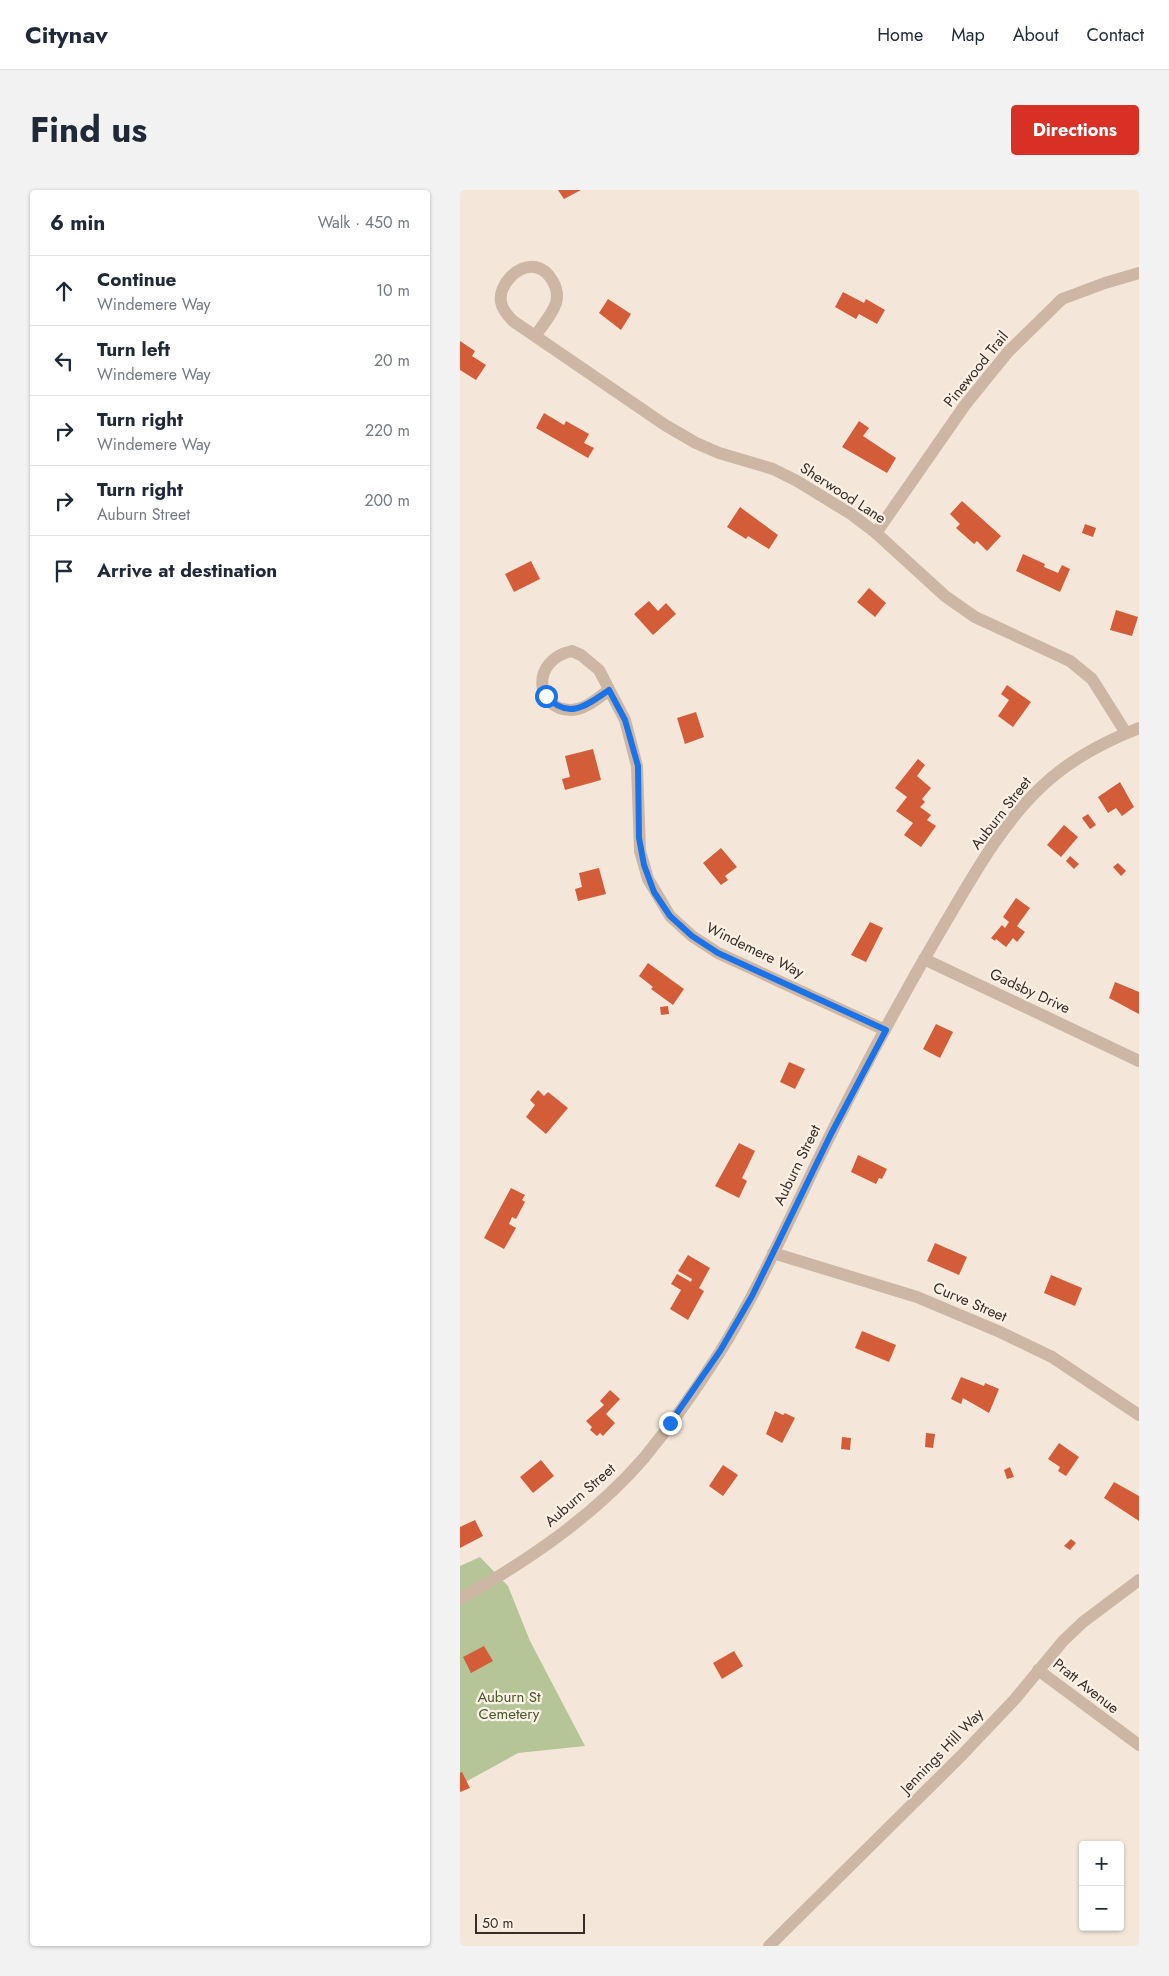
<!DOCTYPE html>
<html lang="en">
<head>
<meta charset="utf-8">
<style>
  body { margin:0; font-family:Jost,sans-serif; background:#f2f2f3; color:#1f2937 }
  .controls { position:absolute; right:15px; bottom:15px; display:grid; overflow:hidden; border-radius:5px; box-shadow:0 1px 4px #0004 }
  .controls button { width:45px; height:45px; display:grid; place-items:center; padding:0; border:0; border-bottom:1px solid #e0e1e3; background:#fff; color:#1f2937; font:25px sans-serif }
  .scale { position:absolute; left:15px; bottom:12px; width:110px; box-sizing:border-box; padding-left:5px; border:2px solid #382c26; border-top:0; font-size:14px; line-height:18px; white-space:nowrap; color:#382c26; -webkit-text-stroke:4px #fbf1e6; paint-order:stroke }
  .stop { position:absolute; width:15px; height:15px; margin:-11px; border:4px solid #1a73e8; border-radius:50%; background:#fff }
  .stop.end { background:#1a73e8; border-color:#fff; box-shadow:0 1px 5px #0008 }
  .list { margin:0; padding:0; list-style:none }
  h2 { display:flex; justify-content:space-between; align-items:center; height:65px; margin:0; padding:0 20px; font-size:21px }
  h2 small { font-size:16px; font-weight:400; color:#747a83 }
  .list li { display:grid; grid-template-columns:32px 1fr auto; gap:15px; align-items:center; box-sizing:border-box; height:70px; padding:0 20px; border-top:1px solid #e0e1e3 }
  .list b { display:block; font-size:19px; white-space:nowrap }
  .list p { margin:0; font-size:16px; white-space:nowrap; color:#747a83 }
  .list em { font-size:16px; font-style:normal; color:#747a83 }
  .icon { flex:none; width:28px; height:28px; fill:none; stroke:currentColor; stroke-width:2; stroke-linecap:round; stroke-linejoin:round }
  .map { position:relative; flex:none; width:679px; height:1756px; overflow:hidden; border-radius:5px }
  header { display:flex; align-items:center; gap:30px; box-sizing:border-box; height:70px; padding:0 25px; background:#fff; border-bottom:1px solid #e0e1e3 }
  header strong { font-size:24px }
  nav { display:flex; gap:28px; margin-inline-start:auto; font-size:18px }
  .intro { display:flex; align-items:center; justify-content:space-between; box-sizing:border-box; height:120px; padding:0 30px }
  h1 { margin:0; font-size:35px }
  .button { padding:12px 22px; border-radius:5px; background:#d93025; color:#fff; font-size:18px; font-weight:700 }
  main { display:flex; gap:30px; padding:0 30px }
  aside { flex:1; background:#fff; border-radius:5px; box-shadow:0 1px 4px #0004 }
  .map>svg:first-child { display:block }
  .green { fill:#b6c598 }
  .building { fill:#d35c39 }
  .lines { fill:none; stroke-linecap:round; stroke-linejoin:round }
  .minor { stroke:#cdb6a4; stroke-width:12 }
  .route { stroke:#1a73e8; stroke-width:6 }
  .labels { text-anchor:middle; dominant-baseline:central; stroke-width:4.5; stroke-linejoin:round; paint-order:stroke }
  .street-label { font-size:15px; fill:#382c26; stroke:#fbf1e6 }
  .park-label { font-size:15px; fill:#475927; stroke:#fbf1e6 }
</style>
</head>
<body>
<header>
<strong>Citynav</strong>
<nav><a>Home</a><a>Map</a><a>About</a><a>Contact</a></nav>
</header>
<div class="intro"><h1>Find us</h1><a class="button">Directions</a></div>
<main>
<aside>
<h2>6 min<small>Walk · 450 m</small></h2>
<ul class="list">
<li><svg class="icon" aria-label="ahead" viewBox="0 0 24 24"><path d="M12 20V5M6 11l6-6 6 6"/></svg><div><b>Continue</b><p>Windemere Way</p></div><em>10 m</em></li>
<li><svg class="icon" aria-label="left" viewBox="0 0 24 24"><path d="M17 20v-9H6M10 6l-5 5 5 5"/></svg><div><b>Turn left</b><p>Windemere Way</p></div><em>20 m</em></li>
<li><svg class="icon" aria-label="right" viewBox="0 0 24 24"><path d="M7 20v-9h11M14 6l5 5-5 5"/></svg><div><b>Turn right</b><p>Windemere Way</p></div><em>220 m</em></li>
<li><svg class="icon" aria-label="right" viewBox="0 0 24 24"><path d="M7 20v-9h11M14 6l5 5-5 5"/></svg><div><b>Turn right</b><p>Auburn Street</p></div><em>200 m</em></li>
<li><svg class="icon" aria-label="arrive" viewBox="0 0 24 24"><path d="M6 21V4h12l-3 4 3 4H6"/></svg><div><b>Arrive at destination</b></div></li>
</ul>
</aside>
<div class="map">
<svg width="679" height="1756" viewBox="0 0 679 1756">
  <rect width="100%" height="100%" fill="#f4e7d9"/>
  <!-- green -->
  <polygon class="green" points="20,1367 48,1396 70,1451 125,1556 58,1563 0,1595 0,1376"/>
  <!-- building -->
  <g class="building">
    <polygon points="98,0 121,0 104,9"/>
    <polygon points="383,102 404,113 406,109 425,120 417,134 399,124 396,129 375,117"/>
    <polygon points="148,109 171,124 161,140 139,123"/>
    <polygon points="0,151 15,161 12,166 26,175 16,190 0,180"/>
    <polygon points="84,223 104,235 106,231 129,244 124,253 134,258 128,268 76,238"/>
    <polygon points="399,231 409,238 403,246 436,268 427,283 382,257"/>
    <polygon points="502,311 541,346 527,361 517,351 514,354 496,338 500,334 490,324"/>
    <polygon points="280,317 318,345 309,359 288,346 286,349 267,337"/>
    <polygon points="625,334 636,338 633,347 622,343"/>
    <polygon points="563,364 585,374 584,377 598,383 602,375 610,379 600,402 556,381"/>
    <polygon points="71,371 80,389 54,402 45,384"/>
    <polygon points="409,398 426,413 415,427 397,412"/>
    <polygon points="189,411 198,421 206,413 216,424 193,445 174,424"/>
    <polygon points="656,420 678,427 672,446 650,440"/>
    <polygon points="547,495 571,512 553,537 538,526 549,510 541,504"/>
    <polygon points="236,522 244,547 225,554 217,528"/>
    <polygon points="133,559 141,590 105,600 102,589 110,587 105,566"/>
    <polygon points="458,569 465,575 457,586 471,598 462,609 465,612 460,617 471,625 467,630 476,636 461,657 444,645 453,633 436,621 447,607 435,598"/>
    <polygon points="660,592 674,617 662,626 656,618 648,623 638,607"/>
    <polygon points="628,624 636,635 630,639 622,628"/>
    <polygon points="604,635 618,647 601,667 587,655"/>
    <polygon points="261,658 277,677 265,686 268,690 261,695 243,673"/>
    <polygon points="610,666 619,674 614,679 606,671"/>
    <polygon points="658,673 666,681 661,686 653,677"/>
    <polygon points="139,678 146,704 118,711 115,699 122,697 119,683"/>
    <polygon points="556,708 570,718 557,736 565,742 557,752 553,748 546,757 536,749 535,751 531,748 542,735 545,738 549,732 543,727"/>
    <polygon points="410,732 423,738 406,772 391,765"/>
    <polygon points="188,773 224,799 213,815 191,799 193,797 179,786"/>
    <polygon points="655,792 679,802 679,824 649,808"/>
    <polygon points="208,816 209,824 201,825 200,817"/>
    <polygon points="476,834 493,842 480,868 463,859"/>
    <polygon points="329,872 345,879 335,899 320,892"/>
    <polygon points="78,900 84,906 88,902 108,918 86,944 66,927 75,915 70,910"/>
    <polygon points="279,953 295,961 282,988 287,991 279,1008 255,996"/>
    <polygon points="398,965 427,979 422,989 419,988 416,994 391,982"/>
    <polygon points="51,998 65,1005 62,1010 65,1012 56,1029 52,1027 49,1034 56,1038 44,1059 24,1048"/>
    <polygon points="475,1053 507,1067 499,1085 467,1071"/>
    <polygon points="228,1065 250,1078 239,1098 244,1101 228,1130 210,1119 221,1100 211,1094 217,1084 231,1092 232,1089 218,1081"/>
    <polygon points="591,1085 622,1098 615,1116 584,1103"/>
    <polygon points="402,1141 436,1155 429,1172 395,1158"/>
    <polygon points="501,1187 524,1196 525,1193 539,1199 529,1223 503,1208 501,1214 491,1209"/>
    <polygon points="150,1200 160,1209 146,1224 155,1233 143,1246 140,1243 137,1246 130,1240 132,1237 126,1231 144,1215 140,1211"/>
    <polygon points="315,1221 323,1225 325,1223 335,1228 322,1253 306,1244"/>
    <polygon points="466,1243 475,1244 473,1258 465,1257"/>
    <polygon points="382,1247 391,1248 390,1260 381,1259"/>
    <polygon points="599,1253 619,1267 606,1286 598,1281 600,1277 588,1269"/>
    <polygon points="81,1270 94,1286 73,1303 60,1287"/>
    <polygon points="263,1275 278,1285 263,1306 249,1296"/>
    <polygon points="550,1277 554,1287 547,1289 544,1280"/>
    <polygon points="654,1292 679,1306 679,1331 644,1308"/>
    <polygon points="15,1330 23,1346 0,1358 0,1337"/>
    <polygon points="611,1349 616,1353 610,1360 604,1356"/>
    <polygon points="24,1456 33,1471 11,1483 3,1467"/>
    <polygon points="274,1461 283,1476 262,1489 253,1473"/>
    <polygon points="2,1582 10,1598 0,1602 0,1583"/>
  </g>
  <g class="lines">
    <!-- minor -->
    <g class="minor">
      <path d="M 75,146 C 82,136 92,125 96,113 C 100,99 90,80 75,77 C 58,74 38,95 41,112 C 42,119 48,126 53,131 L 205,235 L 236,253 L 259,263 L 313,279 L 337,291 L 391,324 L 416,343 L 485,406 L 515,427 L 610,471 L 632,489 L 666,543"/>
      <polyline points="416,343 505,215 548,162 602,109 645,93 679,83"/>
      <path d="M 149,500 C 138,508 125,520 111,520 C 75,520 70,470 112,461 L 121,465 L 139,480 L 165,530 L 177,576 L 180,661 L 188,689 L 210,726 L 232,746 L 258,763 L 425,840"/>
      <polyline points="464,769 679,871"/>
      <polyline points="313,1063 457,1107 540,1142 592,1167 679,1225"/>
      <path d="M 0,1409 C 67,1371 133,1327 184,1268 C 211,1235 237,1198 260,1162 C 298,1101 327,1034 358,970 C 397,890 439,811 484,735 C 512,688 539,638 578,600 C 606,572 643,552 679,538"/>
      <polyline points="578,1480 679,1555"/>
      <polyline points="309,1756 502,1565 555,1509 603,1451 623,1432 679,1390"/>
    </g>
  </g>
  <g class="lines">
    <!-- route -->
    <path class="route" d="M 86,506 C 109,531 127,515 149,500 L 165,530 L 178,576 L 179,648 L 184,675 L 194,702 L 210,726 L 232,746 L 258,763 L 426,840 L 371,944 L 292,1106 L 260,1161 L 210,1233"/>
  </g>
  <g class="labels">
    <!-- street labels -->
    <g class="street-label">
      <text transform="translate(516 179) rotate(-51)">Pinewood Trail</text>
      <text transform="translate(383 303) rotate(33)">Sherwood Lane</text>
      <text transform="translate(541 623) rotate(-52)">Auburn Street</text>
      <text transform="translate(295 760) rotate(26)">Windemere Way</text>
      <text transform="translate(570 801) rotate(25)">Gadsby Drive</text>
      <text transform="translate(337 975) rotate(-64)">Auburn Street</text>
      <text transform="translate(510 1112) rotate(23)">Curve Street</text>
      <text transform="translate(120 1305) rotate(-41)">Auburn Street</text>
      <text transform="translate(626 1496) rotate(38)">Pratt Avenue</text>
      <text transform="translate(482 1561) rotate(-46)">Jennings Hill Way</text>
    </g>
    <!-- park labels -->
    <g class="park-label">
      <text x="49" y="1507">Auburn St<tspan x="49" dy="17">Cemetery</tspan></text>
    </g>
  </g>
</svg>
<div class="controls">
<button>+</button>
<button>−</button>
</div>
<div class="scale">50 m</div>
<div class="stop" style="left:86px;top:506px"></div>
<div class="stop end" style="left:210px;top:1233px"></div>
</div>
</main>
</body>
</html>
